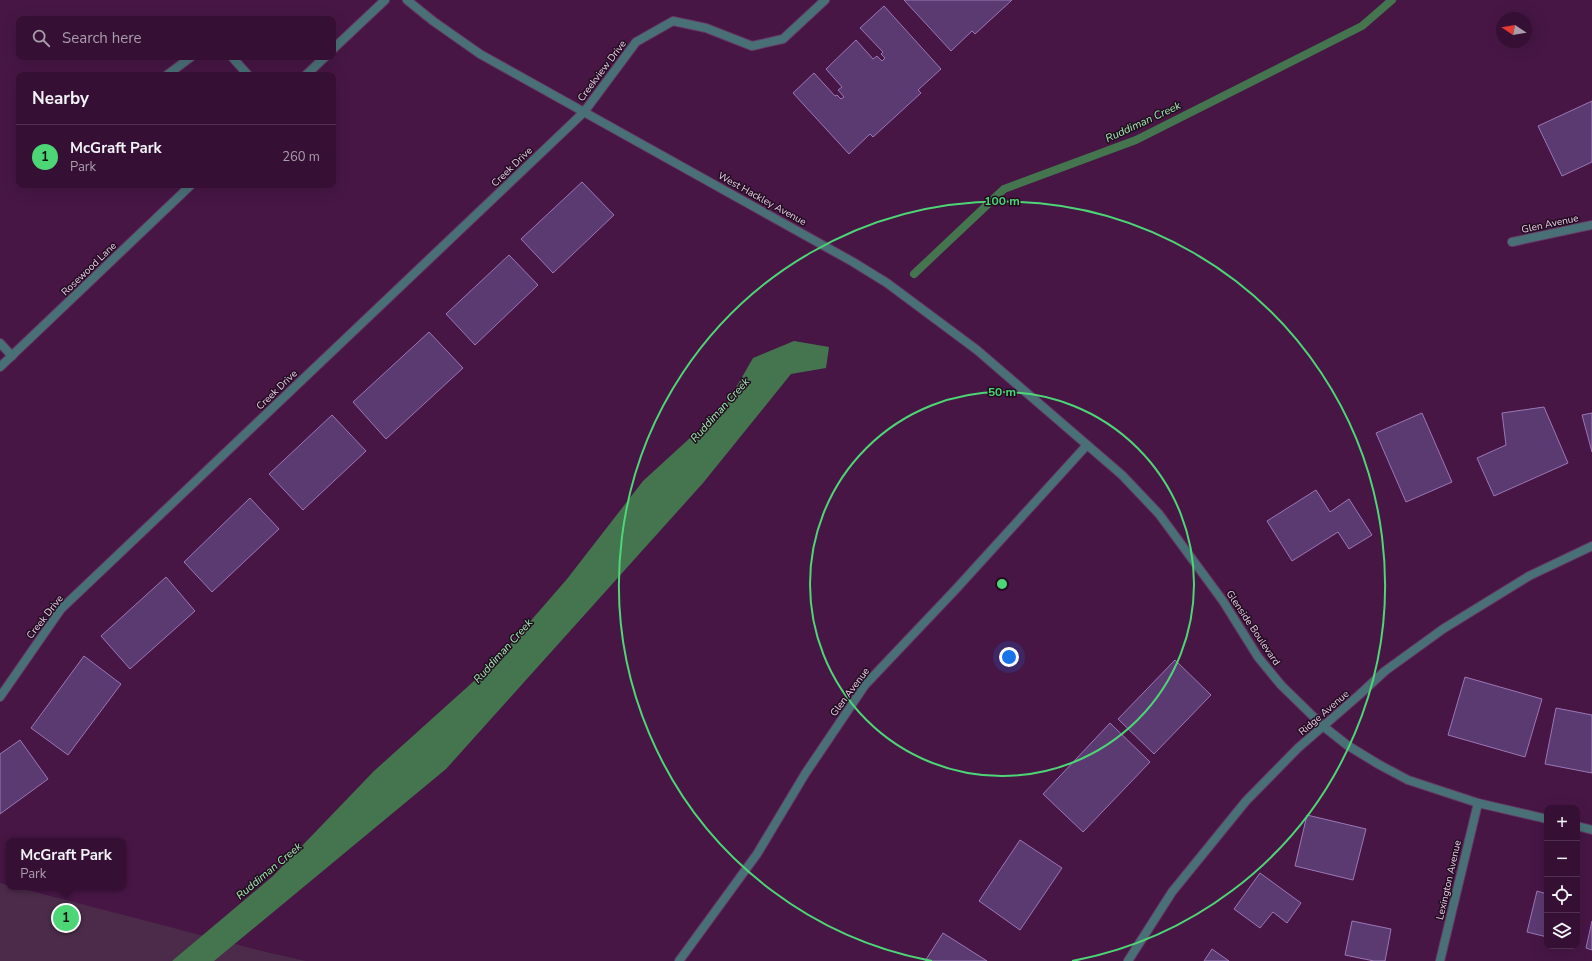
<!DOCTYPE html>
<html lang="en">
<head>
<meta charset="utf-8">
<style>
  body { margin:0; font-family:"Nunito Sans",sans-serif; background:#3d193c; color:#f1f3f6 }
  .controls { position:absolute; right:12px; bottom:12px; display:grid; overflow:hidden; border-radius:8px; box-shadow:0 4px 16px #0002 }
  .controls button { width:36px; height:36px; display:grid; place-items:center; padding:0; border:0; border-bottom:1px solid #4f304f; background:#351034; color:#f1f3f6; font:20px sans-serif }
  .compass { position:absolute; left:1496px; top:12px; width:36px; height:36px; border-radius:50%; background:#351034; box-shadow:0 4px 16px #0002; rotate:282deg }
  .you { position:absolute; left:1009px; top:657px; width:14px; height:14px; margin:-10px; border:3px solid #fff; border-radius:50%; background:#1a73e8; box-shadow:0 0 0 6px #1a73e833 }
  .badge { display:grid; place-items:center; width:26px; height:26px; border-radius:50%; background:#4dd676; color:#111; font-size:13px; font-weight:700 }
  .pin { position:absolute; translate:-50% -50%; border:2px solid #fff; box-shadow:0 1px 4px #0006 }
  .popup { position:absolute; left:6px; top:838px; width:120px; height:52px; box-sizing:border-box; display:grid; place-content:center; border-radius:8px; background:#351034; filter:drop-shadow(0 1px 3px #0005); font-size:13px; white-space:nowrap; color:#aa9dac }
  .popup b { font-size:15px; color:#f1f3f6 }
  .popup::after { content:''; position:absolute; left:50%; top:100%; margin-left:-8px; border:8px solid transparent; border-top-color:#351034 }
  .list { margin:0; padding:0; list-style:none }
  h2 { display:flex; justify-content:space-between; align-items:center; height:52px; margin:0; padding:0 16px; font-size:17px }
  h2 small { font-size:13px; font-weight:400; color:#aa9dac }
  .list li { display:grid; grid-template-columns:26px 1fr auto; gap:12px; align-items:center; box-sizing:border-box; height:64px; padding:0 16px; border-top:1px solid #4f304f }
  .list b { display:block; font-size:15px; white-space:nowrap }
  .list p { margin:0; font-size:13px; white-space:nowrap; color:#aa9dac }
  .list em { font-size:13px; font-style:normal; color:#aa9dac }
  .icon { flex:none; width:22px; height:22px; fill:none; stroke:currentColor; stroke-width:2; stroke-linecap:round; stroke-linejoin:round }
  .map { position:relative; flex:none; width:1592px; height:961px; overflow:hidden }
  .search { position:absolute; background:#351034; box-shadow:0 4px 16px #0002; left:16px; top:16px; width:320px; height:44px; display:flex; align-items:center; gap:10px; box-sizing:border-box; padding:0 14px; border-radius:8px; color:#aa9dac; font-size:15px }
  .panel { position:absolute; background:#351034; box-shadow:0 4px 16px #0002; left:16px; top:72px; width:320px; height:116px; border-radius:8px }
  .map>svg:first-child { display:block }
  .green { fill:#4b2b49 }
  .water { fill:#44754f }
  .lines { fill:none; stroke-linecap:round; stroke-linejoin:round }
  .stream { stroke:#44754f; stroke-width:8 }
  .building { fill:#5b3a72; stroke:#9a77b5 }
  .service-casing { stroke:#653763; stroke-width:10 }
  .minor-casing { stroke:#653763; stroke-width:10 }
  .service { stroke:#4a7077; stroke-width:8 }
  .minor { stroke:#4a7077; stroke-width:8 }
  .ring { fill:none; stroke:#4dd676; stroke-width:2 }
  .labels { text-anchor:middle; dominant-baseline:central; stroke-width:3; stroke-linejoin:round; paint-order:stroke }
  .street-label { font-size:10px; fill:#eccee9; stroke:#220d20 }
  .water-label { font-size:11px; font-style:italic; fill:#a2edb1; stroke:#220d20 }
  .centre { fill:#4dd676; stroke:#220d20; stroke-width:2 }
  .ring-label { font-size:12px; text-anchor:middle; font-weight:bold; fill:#4dd676; stroke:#220d20; stroke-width:3; stroke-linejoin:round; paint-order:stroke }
</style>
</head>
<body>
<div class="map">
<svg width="1592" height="961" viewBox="0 0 1592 961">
  <rect width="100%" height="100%" fill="#471645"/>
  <!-- green -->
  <polygon class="green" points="0,883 9,885 9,887 16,887 266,952 306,961 0,961"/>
  <!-- water -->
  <polygon class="water" points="794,341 829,347 826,368 791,374 703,483 446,769 214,961 172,961 273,876 374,771 494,663 567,579 643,481 726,405 753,358"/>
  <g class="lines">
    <!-- stream -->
    <polyline class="stream" points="914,274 1004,189 1136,140 1362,26 1392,0"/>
  </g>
  <!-- building -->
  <g class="building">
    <polygon points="904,0 1012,0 975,34 972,31 951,51"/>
    <polygon points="884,6 941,69 918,90 921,93 873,137 870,134 849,154 793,93 814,73 835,96 837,95 841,99 844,97 838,90 842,87 826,69 856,40 873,59 877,56 882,61 885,58 881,54 883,52 860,28"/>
    <polygon points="1592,101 1592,162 1562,176 1538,126"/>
    <polygon points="582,182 614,215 553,273 521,239"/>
    <polygon points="509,255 538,285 475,345 446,314"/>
    <polygon points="429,332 463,368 386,439 353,402"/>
    <polygon points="1544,407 1568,463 1494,496 1477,458 1506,445 1502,413"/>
    <polygon points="1422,413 1452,482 1406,502 1376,433"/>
    <polygon points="1592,413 1592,452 1582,415"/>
    <polygon points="332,415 366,451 303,510 269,474"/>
    <polygon points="1316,490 1330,512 1349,499 1372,535 1349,549 1338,532 1292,561 1267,521"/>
    <polygon points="250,498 279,529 212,592 184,562"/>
    <polygon points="166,577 195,611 130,669 101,636"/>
    <polygon points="84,656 121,684 68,755 31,728"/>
    <polygon points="1175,660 1211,695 1154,754 1118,719"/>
    <polygon points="1465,677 1542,699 1525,757 1448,735"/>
    <polygon points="1556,708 1592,715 1592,773 1545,764"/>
    <polygon points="1110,723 1150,762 1083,832 1043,794"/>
    <polygon points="20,740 48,779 0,814 0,754"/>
    <polygon points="1307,815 1366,829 1353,880 1295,866"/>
    <polygon points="1020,840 1062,868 1020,930 979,901"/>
    <polygon points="1260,873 1301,903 1287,923 1273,912 1260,928 1234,909"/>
    <polygon points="1537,891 1547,894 1547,937 1527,932"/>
    <polygon points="1352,921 1391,929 1385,961 1374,961 1345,955"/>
    <polygon points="1592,921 1592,950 1586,948"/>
    <polygon points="943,933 987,961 925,961"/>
    <polygon points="1212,949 1229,961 1204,961"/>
  </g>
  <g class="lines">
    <!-- service casing -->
    <g class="service-casing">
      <g id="service">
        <polyline points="232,57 248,75"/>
        <polyline points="167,75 191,57"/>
      </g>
    </g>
    <!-- minor casing -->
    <g class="minor-casing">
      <g id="minor">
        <polyline points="407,0 433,21 480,54 853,262 887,283 977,350 1122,475 1159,514 1223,601 1258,657 1281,685 1323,726 1347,745 1378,764 1408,780 1478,803 1547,819"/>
        <polyline points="333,49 385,0"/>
        <polyline points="306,75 325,57"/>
        <polyline points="1512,242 1592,225"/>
        <polyline points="0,343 12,356"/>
        <polyline points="0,367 191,185"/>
        <polyline points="0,697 61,609 562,133 584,112 636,42 673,21 706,28 752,46 783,39 825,0"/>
        <polyline points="1577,826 1592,830"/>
        <polyline points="679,961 757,854 805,774 865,685 956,589 1087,445"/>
        <polyline points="1128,961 1172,892 1246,801 1298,748 1359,695 1385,671 1443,629 1529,576 1592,546"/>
        <polyline points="1440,961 1478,803"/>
      </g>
    </g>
    <!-- service -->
    <use href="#service" class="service"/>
    <!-- minor -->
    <use href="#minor" class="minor"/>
  </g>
  <!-- distance rings -->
  <g class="ring">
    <circle cx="1002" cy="584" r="192"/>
    <path d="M932 961A383 383 0 1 1 1072 961"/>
  </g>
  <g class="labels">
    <!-- street labels -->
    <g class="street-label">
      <text transform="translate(602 71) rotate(-53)">Creekview Drive</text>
      <text transform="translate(512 167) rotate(-44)">Creek Drive</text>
      <text transform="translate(762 199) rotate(29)">West Hackley Avenue</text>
      <text transform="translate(1550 224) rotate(-12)">Glen Avenue</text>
      <text transform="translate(89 269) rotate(-44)">Rosewood Lane</text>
      <text transform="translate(277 390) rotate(-44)">Creek Drive</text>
      <text transform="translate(45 617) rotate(-52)">Creek Drive</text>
      <text transform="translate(1253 628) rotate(56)">Glenside Boulevard</text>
      <text transform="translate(850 692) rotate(-53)">Glen Avenue</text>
      <text transform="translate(1324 713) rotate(-41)">Ridge Avenue</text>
      <text transform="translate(1449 880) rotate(-77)">Lexington Avenue</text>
    </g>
    <!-- water labels -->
    <g class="water-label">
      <text transform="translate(1143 122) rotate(-25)">Ruddiman Creek</text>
      <text transform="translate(720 410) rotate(-48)">Ruddiman Creek</text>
      <text transform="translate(503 651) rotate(-48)">Ruddiman Creek</text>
      <text transform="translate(269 871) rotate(-40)">Ruddiman Creek</text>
    </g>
  </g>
  <circle cx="1002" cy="584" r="6" class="centre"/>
  <g class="ring-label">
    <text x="1002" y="205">100 m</text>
    <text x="1002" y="396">50 m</text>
  </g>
</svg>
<div class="controls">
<button>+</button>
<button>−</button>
<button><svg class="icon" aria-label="locate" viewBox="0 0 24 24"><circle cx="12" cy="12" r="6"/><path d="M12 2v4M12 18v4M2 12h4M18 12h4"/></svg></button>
<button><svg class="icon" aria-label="layers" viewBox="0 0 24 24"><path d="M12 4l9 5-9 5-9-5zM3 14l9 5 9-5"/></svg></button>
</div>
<svg class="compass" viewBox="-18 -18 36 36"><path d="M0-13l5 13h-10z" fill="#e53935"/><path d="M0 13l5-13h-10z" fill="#aa9dac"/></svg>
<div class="you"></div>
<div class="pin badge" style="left:66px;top:918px">1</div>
<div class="popup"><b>McGraft Park</b>Park</div>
<div class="search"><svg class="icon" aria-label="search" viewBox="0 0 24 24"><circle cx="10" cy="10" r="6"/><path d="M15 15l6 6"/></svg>Search here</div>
<section class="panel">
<h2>Nearby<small></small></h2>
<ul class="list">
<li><span class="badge">1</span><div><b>McGraft Park</b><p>Park</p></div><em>260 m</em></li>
</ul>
</section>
</div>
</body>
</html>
